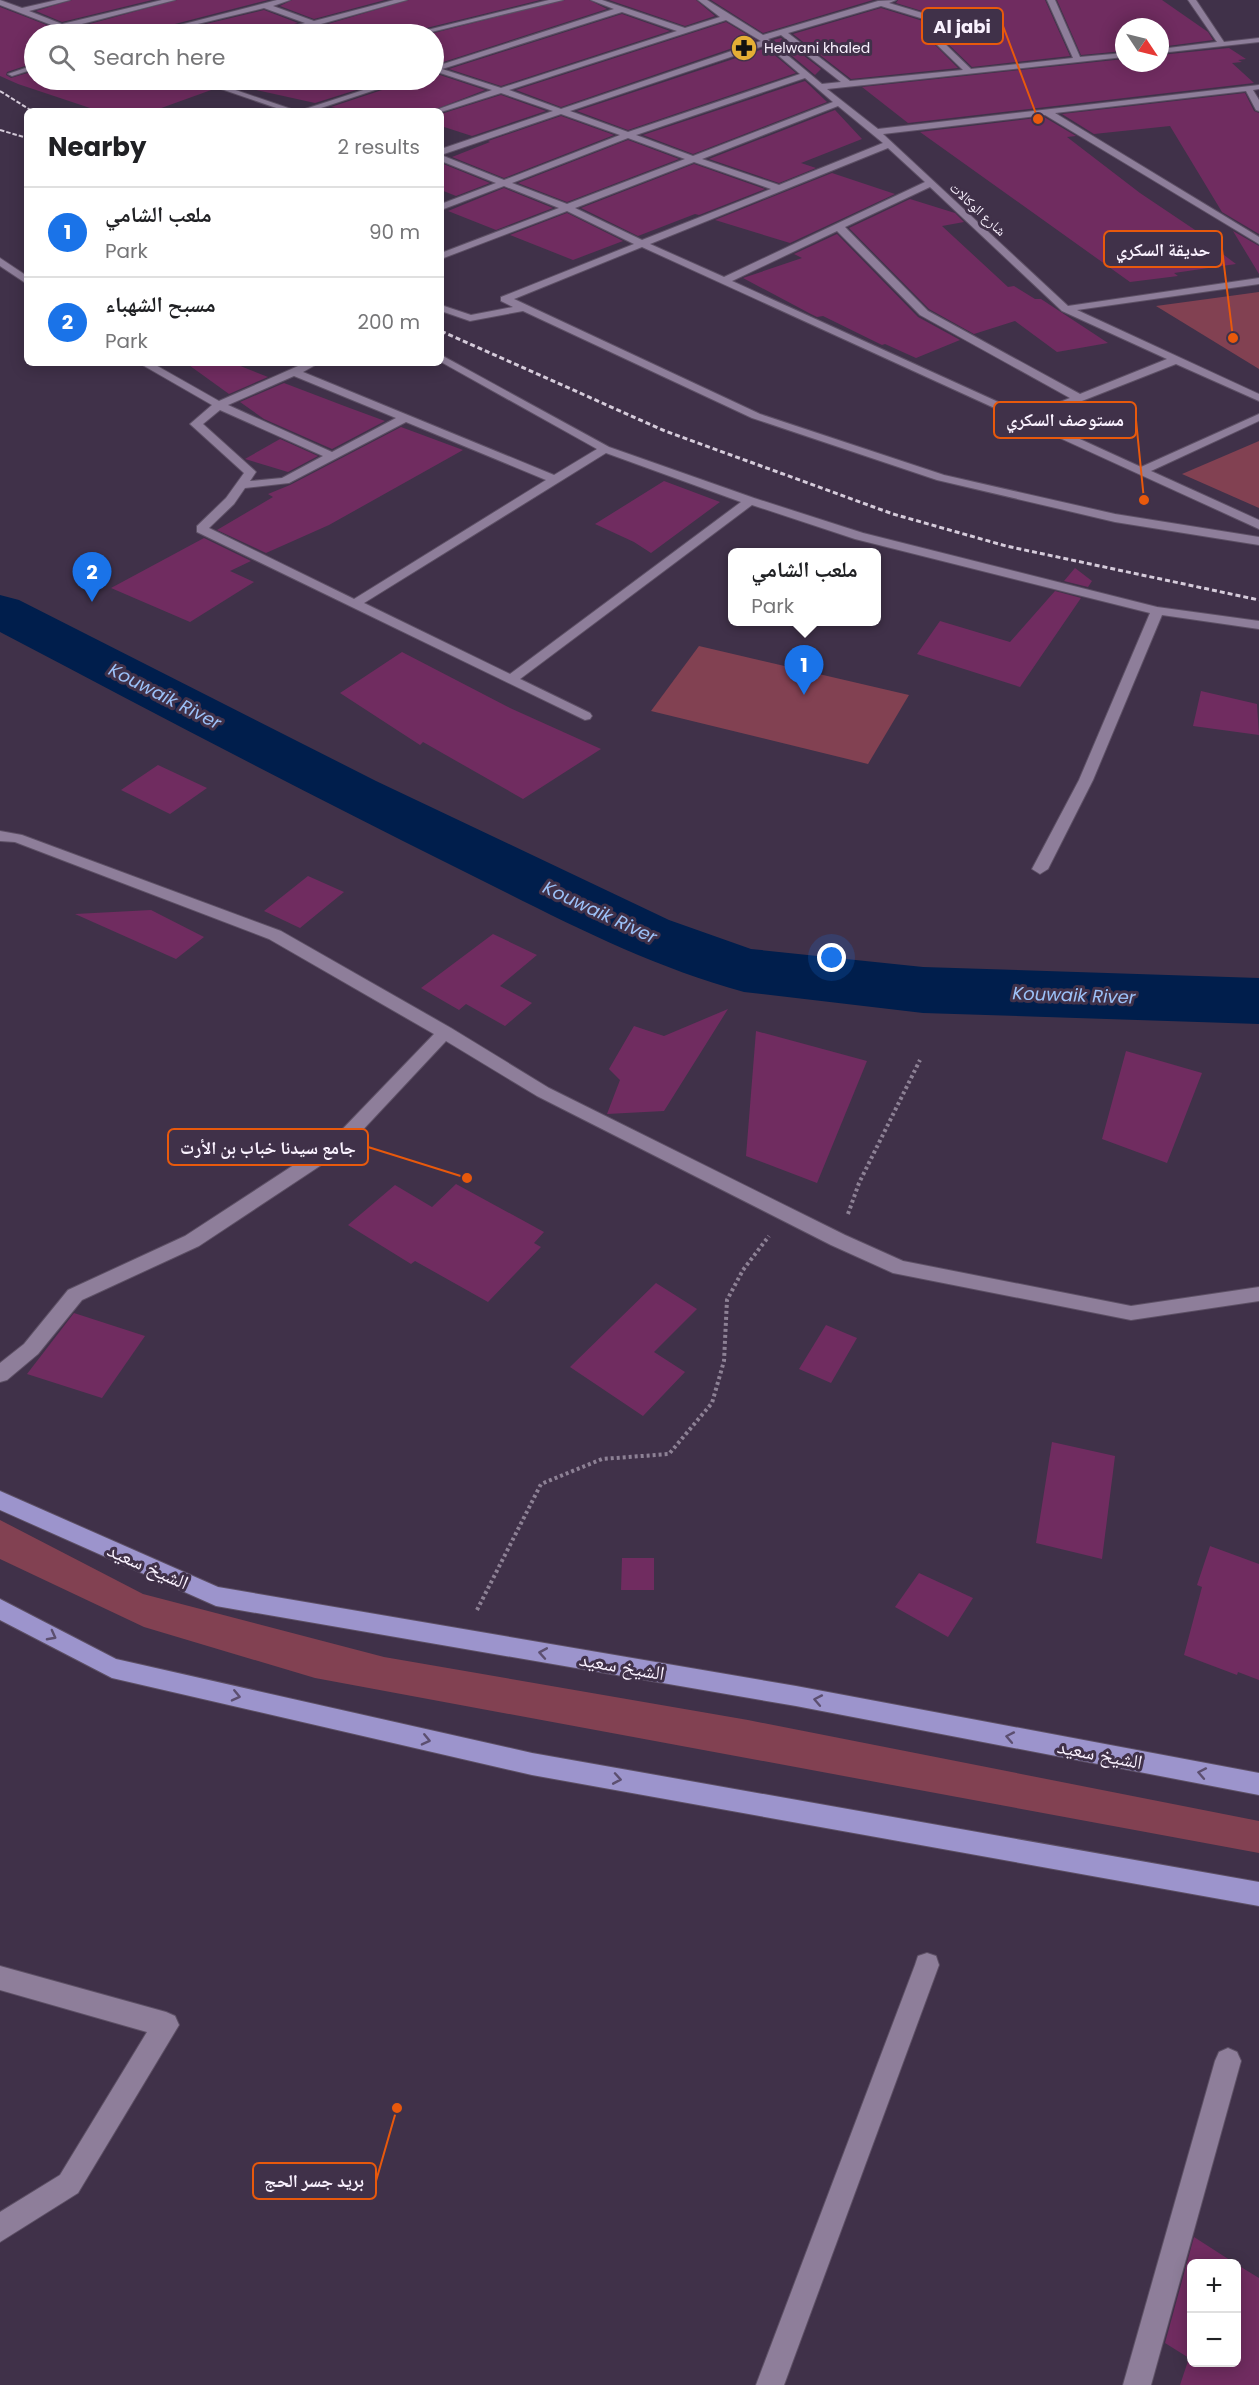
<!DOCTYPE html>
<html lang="en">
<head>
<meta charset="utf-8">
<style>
  body { margin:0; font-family:Poppins,"Noto Naskh Arabic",sans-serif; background:#f2f2f2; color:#202124 }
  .controls { position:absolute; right:18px; bottom:18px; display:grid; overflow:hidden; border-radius:9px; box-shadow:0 3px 15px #0003 }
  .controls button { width:54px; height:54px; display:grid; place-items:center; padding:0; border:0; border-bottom:2px solid #e0e0e0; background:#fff; color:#202124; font:30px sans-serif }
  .compass { position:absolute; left:1115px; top:18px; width:54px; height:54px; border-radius:50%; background:#fff; box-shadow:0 3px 15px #0003; rotate:125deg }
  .you { position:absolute; left:832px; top:958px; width:21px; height:21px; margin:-15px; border:4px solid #fff; border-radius:50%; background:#1a73e8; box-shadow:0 0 0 9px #1a73e833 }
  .badge { display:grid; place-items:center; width:39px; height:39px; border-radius:50%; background:#1a73e8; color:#fff; font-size:20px; font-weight:700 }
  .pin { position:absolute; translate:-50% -50px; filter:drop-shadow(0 2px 3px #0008) }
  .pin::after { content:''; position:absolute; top:32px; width:21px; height:18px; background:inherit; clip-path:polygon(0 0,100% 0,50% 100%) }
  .popup { position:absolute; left:728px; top:548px; width:153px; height:78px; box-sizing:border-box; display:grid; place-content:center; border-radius:9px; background:#fff; filter:drop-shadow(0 2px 4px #0005); font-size:20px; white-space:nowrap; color:#757577 }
  .popup b { font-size:22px; color:#202124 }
  .popup::after { content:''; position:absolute; left:50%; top:100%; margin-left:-12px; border:12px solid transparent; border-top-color:#fff }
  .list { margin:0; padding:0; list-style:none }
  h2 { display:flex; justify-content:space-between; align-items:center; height:78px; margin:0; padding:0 24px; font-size:26px }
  h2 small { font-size:20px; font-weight:400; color:#757577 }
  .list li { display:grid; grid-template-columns:39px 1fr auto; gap:18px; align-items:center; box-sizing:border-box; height:90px; padding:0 24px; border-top:2px solid #e0e0e0 }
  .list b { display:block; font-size:22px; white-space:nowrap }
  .list p { margin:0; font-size:20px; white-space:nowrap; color:#757577 }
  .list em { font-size:20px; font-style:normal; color:#757577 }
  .icon { flex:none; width:33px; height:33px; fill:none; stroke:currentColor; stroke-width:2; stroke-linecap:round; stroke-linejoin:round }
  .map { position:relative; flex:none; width:1259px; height:2385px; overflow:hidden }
  .search { position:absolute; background:#fff; box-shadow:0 3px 15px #0003; left:24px; top:24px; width:420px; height:66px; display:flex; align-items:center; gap:15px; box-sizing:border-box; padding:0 21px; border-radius:33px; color:#757577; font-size:22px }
  .panel { position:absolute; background:#fff; box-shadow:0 3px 15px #0003; left:24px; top:108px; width:420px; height:258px; border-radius:9px }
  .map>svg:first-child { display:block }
  .green { fill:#824152 }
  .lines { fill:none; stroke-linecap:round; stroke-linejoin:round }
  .river { fill:#001e4c; fill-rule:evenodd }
  .building { fill:#702c60 }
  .minor-casing { stroke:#5d5065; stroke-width:2 }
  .major-casing { stroke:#5d5065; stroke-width:2 }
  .path { stroke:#8d8195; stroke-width:4; stroke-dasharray:3 3; stroke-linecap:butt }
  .minor { fill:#8e7e9a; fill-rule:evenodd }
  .major { fill:#9c94cc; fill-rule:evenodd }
  .rail-far1 { stroke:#d5cbda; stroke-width:2; stroke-dasharray:4.5 2; stroke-linecap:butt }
  .rail { stroke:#d5cbda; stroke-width:3; stroke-dasharray:5 3; stroke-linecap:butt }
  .oneway { stroke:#5c4f70 }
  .labels { text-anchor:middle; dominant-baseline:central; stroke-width:6; stroke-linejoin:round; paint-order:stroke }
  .far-poi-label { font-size:14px; fill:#f9f1fe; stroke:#403149; text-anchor:start }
  .far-street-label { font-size:14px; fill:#f9f1fe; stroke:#403149 }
  .water-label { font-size:18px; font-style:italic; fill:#9cc1f8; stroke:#403149 }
  .near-street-label { font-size:20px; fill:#f9f1fe; stroke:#403149 }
  .leader { fill:none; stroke:#e8590c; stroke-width:2 }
  .callout-dot { fill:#e8590c; stroke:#403149; stroke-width:2 }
  .callout { fill:#403149; stroke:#e8590c; stroke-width:2 }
  .callout-label { font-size:18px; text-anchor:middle; font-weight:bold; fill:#f9f1fe }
</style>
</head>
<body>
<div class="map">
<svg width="1259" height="2385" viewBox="0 0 1259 2385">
  <rect width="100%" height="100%" fill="#403149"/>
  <!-- green -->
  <g class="green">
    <polygon points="1259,292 1259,369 1156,306"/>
    <polygon points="1259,441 1259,508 1182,474"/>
    <polygon points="699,646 909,695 868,764 651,711"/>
    <polygon points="0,1520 143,1594 384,1657 748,1720 1259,1821 1259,1853 315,1678 144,1627 0,1559"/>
  </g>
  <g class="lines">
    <!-- river -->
    <path class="river" d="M 0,595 L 19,600 L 376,781 L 669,920 L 751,949 L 923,967 L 1259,978 L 1259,1024 L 923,1013 L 744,992 C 641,964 548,913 453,866 C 300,790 150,711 0,632 Z"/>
  </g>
  <!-- building -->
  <g class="building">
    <polygon points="72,0 152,0 62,22 36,11"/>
    <polygon points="177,0 268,0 144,32 143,34 74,34 78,32 75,28"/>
    <polygon points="292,0 385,0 314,19 280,6"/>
    <polygon points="409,0 540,0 410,32 409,34 346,34 328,24"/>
    <polygon points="565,0 589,0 607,9 434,65 434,34 430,34"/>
    <polygon points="609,0 696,0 715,16 685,26"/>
    <polygon points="711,0 873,0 763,33"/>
    <polygon points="898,0 1045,0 1070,56 972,67 943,39 957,29 958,22 896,3"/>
    <polygon points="1057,0 1162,0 1208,32 1213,40 1160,47 1160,27 1124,27 1124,51 1081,55"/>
    <polygon points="0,7 70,34 34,34 34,63 7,72 6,75 11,78 34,71 34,80 193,80 194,82 214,89 153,111 99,111 18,84 0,76"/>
    <polygon points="881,8 942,27 929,39 958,68 851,79 793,34"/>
    <polygon points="264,10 298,23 270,30 268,34 164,34"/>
    <polygon points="622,14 670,31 501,86 449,69"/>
    <polygon points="726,22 756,40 561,107 516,90"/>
    <polygon points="781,38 821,69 815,75 773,40"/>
    <polygon points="766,48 796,73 628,130 577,111"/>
    <polygon points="1229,48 1246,59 1238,60 1242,62 1232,63 1254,83 908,123 862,87 1124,59 1124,63 1160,63 1160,55"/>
    <polygon points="434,73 485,90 431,111 350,111 331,107 406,82 407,80 434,80"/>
    <polygon points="212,80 388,80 315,103"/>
    <polygon points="805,81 827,102 693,154 643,135"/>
    <polygon points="1245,93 1254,111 1259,113 1259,234 1222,212 1170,126 1094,134 1062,114"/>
    <polygon points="501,95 546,111 472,136 441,126 441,114"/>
    <polygon points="835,110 862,139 801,163 816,168 779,183 709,159"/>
    <polygon points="561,116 614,135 504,178 452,157 490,142 488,141"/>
    <polygon points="1044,117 1076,136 1067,137 1140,193 1201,234 1196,234 1236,264 1174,273 1178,276 1130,282 920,132"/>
    <polygon points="628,140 679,159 567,202 518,183"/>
    <polygon points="441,163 490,183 456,196 441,190"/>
    <polygon points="694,164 765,189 699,215 695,214 638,236 581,208"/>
    <polygon points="832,173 895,194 790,243 715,220"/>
    <polygon points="504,188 553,208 496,230 448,211"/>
    <polygon points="910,199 955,213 964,222 942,226 1008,287 1014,286 1035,299 1041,299 1108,343 1057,352 1015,321 974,334 929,309 849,228"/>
    <polygon points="567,213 623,241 573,260 510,235"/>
    <polygon points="1233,231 1259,246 1259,274"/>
    <polygon points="837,234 918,317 960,340 916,358 885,344 882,345 823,316 817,317 809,313 743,278 802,258 794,254"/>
    <polygon points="186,363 233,363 268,377 229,394"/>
    <polygon points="284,383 347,407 385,421 332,449 264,419 240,402"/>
    <polygon points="401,427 463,450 329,525 266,553 217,530 273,497 268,494 290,485"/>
    <polygon points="280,439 318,456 288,472 245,459"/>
    <polygon points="664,481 720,502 651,553 634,542 595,524"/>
    <polygon points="204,538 251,561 230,571 254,582 190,622 111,588"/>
    <polygon points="1075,568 1092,581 1088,587 1064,581"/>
    <polygon points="1055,591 1081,598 1020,687 917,654 940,621 1010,642"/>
    <polygon points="402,652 510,708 601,749 523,799 423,742 420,745 340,693"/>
    <polygon points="1201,691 1257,704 1259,735 1193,726"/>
    <polygon points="158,765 207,788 170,814 121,790"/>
    <polygon points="308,876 344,892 300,928 264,911"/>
    <polygon points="151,910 204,937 176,959 75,914"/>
    <polygon points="493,934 537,955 500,986 532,1003 505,1026 466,1004 459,1010 421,988"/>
    <polygon points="728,1009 664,1111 607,1114 620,1080 609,1069 634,1026 664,1036"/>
    <polygon points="756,1031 867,1061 817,1183 746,1156"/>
    <polygon points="1126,1051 1202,1073 1167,1163 1102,1139"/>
    <polygon points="456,1184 544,1232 534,1243 541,1247 488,1302 415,1261 411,1264 348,1225 395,1185 432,1207"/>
    <polygon points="656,1283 697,1309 654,1352 685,1372 643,1416 570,1367"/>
    <polygon points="74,1313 145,1336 102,1398 27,1374"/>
    <polygon points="826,1325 857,1338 831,1383 799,1369"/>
    <polygon points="1052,1442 1115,1456 1102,1559 1036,1543"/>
    <polygon points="1210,1546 1259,1564 1259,1680 1238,1672 1237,1675 1184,1655 1202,1587 1197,1585"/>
    <polygon points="622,1558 654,1558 654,1590 621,1590"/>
    <polygon points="919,1573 973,1598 948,1637 895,1607"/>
    <polygon points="1194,2237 1236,2264 1191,2264 1191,2362 1236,2362 1236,2264 1259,2278 1259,2385 1180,2385 1189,2358 1165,2343"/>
  </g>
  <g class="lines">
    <!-- minor casing -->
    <g class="minor-casing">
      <g id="minor">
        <polygon points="0,0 22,8 57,0 70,0 29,11 62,24 162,0 175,0 70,27 76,31 72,33 0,5"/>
        <path d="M 277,0 L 290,0 L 273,6 L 314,21 L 394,0 L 407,0 L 321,24 L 344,34 C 332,34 320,26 310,27 C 296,29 284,34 270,34 L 271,32 L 305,23 L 264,8 L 156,34 L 145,34 Z"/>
        <polygon points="549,0 563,0 423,34 411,34"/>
        <path d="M 591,0 L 602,0 L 685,28 L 720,17 L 698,0 L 707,0 L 763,35 L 878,1 L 896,0 L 889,3 L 956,23 L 956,27 L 940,39 L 971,69 L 1073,58 L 1047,0 L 1055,0 L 1080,57 L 1124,53 L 1124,57 L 827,89 L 878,129 L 1259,85 L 1259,89 L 1253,90 L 1259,100 L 1259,111 L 1256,110 L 1246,91 L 1055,113 L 1259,237 L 1259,244 L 1045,115 L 883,134 L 1068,306 L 1259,278 L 1259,284 L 1077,310 L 1259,394 L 1259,401 L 1176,364 L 1036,419 L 1141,467 L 1259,414 L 1259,421 L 1151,471 L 1259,520 L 1259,529 L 642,247 L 514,299 L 760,414 L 944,475 L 1115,514 L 1259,537 L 1259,545 L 1115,522 L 937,480 L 752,418 L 523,311 L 470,321 L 441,311 L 441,305 L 471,315 L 513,307 L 501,301 L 501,297 L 634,244 L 567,211 L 441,259 L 441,253 L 559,208 L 504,186 L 441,210 L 441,204 L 496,183 L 441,161 L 441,155 L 504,180 L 620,135 L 561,114 L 441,155 L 441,149 L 553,111 L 501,93 L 441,112 L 433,111 L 492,90 L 434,71 L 434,67 L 614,9 ZM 881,6 L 947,26 L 931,39 L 963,70 L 850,81 L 788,33 ZM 622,12 L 677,31 L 501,88 L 442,69 ZM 726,20 L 761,41 L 561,109 L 509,90 ZM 781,35 L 841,82 L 822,84 L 768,39 ZM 766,45 L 800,74 L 628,132 L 570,111 ZM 805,78 L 833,102 L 693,156 L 636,135 ZM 838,106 L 883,143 L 779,185 L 702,159 ZM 628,138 L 685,159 L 567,204 L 512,183 ZM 888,148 L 925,182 L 724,277 L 650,244 ZM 694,162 L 771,189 L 642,240 L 575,208 ZM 930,187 L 1062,311 L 1167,359 L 1080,394 L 928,311 L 845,227 ZM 837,231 L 920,315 L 1070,398 L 1027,415 L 732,281 Z"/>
        <polygon points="1188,0 1196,0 1224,42 1259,38 1259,42 1160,53 1160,49 1217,42"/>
        <polygon points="34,65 34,69 12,76 8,74"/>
        <polygon points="195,80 206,80 297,111 285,111"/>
        <polygon points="394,80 405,80 312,111 299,111"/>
        <polygon points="0,258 27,276 27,284 0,266"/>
        <path d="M 441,355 L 609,447 L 754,498 L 863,533 L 1157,607 L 1259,621 L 1259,629 L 1162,615 L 1093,780 L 1048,869 L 1040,874 L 1032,869 L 1079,780 L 1150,613 L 855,539 L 752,505 L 520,679 L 590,713 L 592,716 L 590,719 L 585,720 L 197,532 L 197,526 L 226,498 L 244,473 L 190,424 L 212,405 L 139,363 L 152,363 L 219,401 L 305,363 L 319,363 L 303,372 L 554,475 L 597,449 L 441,362 ZM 294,376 L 396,418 L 332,452 L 228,405 ZM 220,410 L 323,456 L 282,478 L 250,481 L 256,472 L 254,470 L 203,424 ZM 406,422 L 546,480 L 354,599 L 209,528 L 234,504 L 245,488 L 289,483 ZM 606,453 L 741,502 L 510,674 L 364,603 Z"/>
        <polygon points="0,831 22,835 281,931 451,1028 549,1088 845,1235 903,1261 1131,1306 1259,1287 1259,1301 1131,1320 893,1273 831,1245 537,1096 446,1041 344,1150 199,1246 82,1300 38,1354 7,1380 0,1382 0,1363 24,1344 68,1290 185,1236 332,1140 434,1034 269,939 15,842 0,841"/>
        <polygon points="927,1953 936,1956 939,1965 784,2385 756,2385 915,1965 918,1956"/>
        <polygon points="0,1966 166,2012 175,2016 179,2025 78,2193 0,2242 0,2212 60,2175 147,2032 0,1990"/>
        <polygon points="1228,2048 1237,2052 1241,2061 1151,2385 1123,2385 1215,2061 1219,2052"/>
      </g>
    </g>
    <!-- major casing -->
    <g class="major-casing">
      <g id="major">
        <polygon points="0,1491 218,1587 796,1686 1259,1773 1259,1795 796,1706 216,1606 0,1510"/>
        <polygon points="0,1599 116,1659 532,1753 1259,1882 1259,1906 532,1775 112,1678 0,1620"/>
      </g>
    </g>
    <!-- path -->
    <g class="path">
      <polyline points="848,1214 859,1183 920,1060"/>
      <polyline points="477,1610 541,1484 602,1459 669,1454 712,1403 724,1361 727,1300 743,1270 769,1236"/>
    </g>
    <!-- minor -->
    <use href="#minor" class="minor"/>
    <!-- major -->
    <use href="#major" class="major"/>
    <!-- rail-far1 -->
    <g class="rail-far1">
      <polyline points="0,91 32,111"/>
      <polyline points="0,130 27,138"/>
    </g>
    <!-- rail -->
    <polyline class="rail" points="441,331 665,431 893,514 1006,546 1259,600"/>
  </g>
  <!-- one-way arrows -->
  <defs><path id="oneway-chevron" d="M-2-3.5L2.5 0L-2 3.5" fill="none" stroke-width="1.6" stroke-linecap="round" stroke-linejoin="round" transform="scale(1.5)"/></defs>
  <g class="oneway">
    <use href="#oneway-chevron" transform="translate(52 1636) rotate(28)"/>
    <use href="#oneway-chevron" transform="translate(543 1653) rotate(-170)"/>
    <use href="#oneway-chevron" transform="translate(236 1696) rotate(13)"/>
    <use href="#oneway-chevron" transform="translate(818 1700) rotate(-169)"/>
    <use href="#oneway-chevron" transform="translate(1010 1737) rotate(-169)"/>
    <use href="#oneway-chevron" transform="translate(426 1740) rotate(13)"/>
    <use href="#oneway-chevron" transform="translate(1202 1773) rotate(-169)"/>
    <use href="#oneway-chevron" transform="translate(617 1779) rotate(10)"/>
  </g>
  <!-- icons -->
  <defs>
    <g id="pharmacy-disc" transform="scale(1.35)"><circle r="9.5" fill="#e4ae35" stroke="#403149"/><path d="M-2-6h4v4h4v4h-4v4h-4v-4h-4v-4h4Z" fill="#111"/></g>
  </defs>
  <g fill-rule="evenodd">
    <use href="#pharmacy-disc" x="744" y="48"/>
  </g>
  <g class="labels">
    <!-- far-poi labels -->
    <g class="far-poi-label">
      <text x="764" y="48">Helwani khaled</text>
    </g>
    <!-- far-street labels -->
    <g class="far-street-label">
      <text transform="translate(978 209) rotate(43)">شارع الوكالات</text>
    </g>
    <!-- water labels -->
    <g class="water-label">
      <text transform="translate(165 696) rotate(27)">Kouwaik River</text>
      <text transform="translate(600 912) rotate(25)">Kouwaik River</text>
      <text transform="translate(1074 995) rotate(2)">Kouwaik River</text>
    </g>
    <!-- near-street labels -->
    <g class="near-street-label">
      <text transform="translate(148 1566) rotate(24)">الشيخ سعيد</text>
      <text transform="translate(622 1666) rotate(10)">الشيخ سعيد</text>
      <text transform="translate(1100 1754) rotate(11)">الشيخ سعيد</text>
    </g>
  </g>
  <!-- callouts -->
  <path class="leader" d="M1038 119L1003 26M1233 338L1222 249M1144 500L1136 420M467 1178L368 1147M397 2108L376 2181"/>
  <g class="callout-dot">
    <circle cx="1038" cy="119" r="6"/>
    <circle cx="1233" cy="338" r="6"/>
    <circle cx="1144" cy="500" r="6"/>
    <circle cx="467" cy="1178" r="6"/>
    <circle cx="397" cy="2108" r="6"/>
  </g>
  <g class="callout">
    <rect x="922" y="8" width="81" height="36" rx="6"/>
    <rect x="1104" y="231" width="118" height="36" rx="6"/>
    <rect x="994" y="402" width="142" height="36" rx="6"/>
    <rect x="168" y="1129" width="200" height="36" rx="6"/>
    <rect x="253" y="2163" width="123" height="36" rx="6"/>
  </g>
  <g class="callout-label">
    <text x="962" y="33">Al jabi</text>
    <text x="1163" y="256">حديقة السكري</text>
    <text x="1065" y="426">مستوصف السكري</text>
    <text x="268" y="1154">جامع سيدنا خباب بن الأرت</text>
    <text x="314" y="2187">بريد جسر الحج</text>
  </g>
</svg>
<div class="controls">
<button>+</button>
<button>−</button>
</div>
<svg class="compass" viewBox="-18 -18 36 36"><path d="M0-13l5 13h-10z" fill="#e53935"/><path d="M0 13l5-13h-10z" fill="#757577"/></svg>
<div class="you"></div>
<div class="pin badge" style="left:804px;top:695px">1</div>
<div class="popup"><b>ملعب الشامي</b>Park</div>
<div class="pin badge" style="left:92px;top:602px">2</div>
<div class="search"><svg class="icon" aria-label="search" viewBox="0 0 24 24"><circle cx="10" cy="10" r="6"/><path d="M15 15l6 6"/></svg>Search here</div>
<section class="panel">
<h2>Nearby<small>2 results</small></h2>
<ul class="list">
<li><span class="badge">1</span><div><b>ملعب الشامي</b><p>Park</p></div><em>90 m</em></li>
<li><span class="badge">2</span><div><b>مسبح الشهباء</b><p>Park</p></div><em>200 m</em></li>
</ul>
</section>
</div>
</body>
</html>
